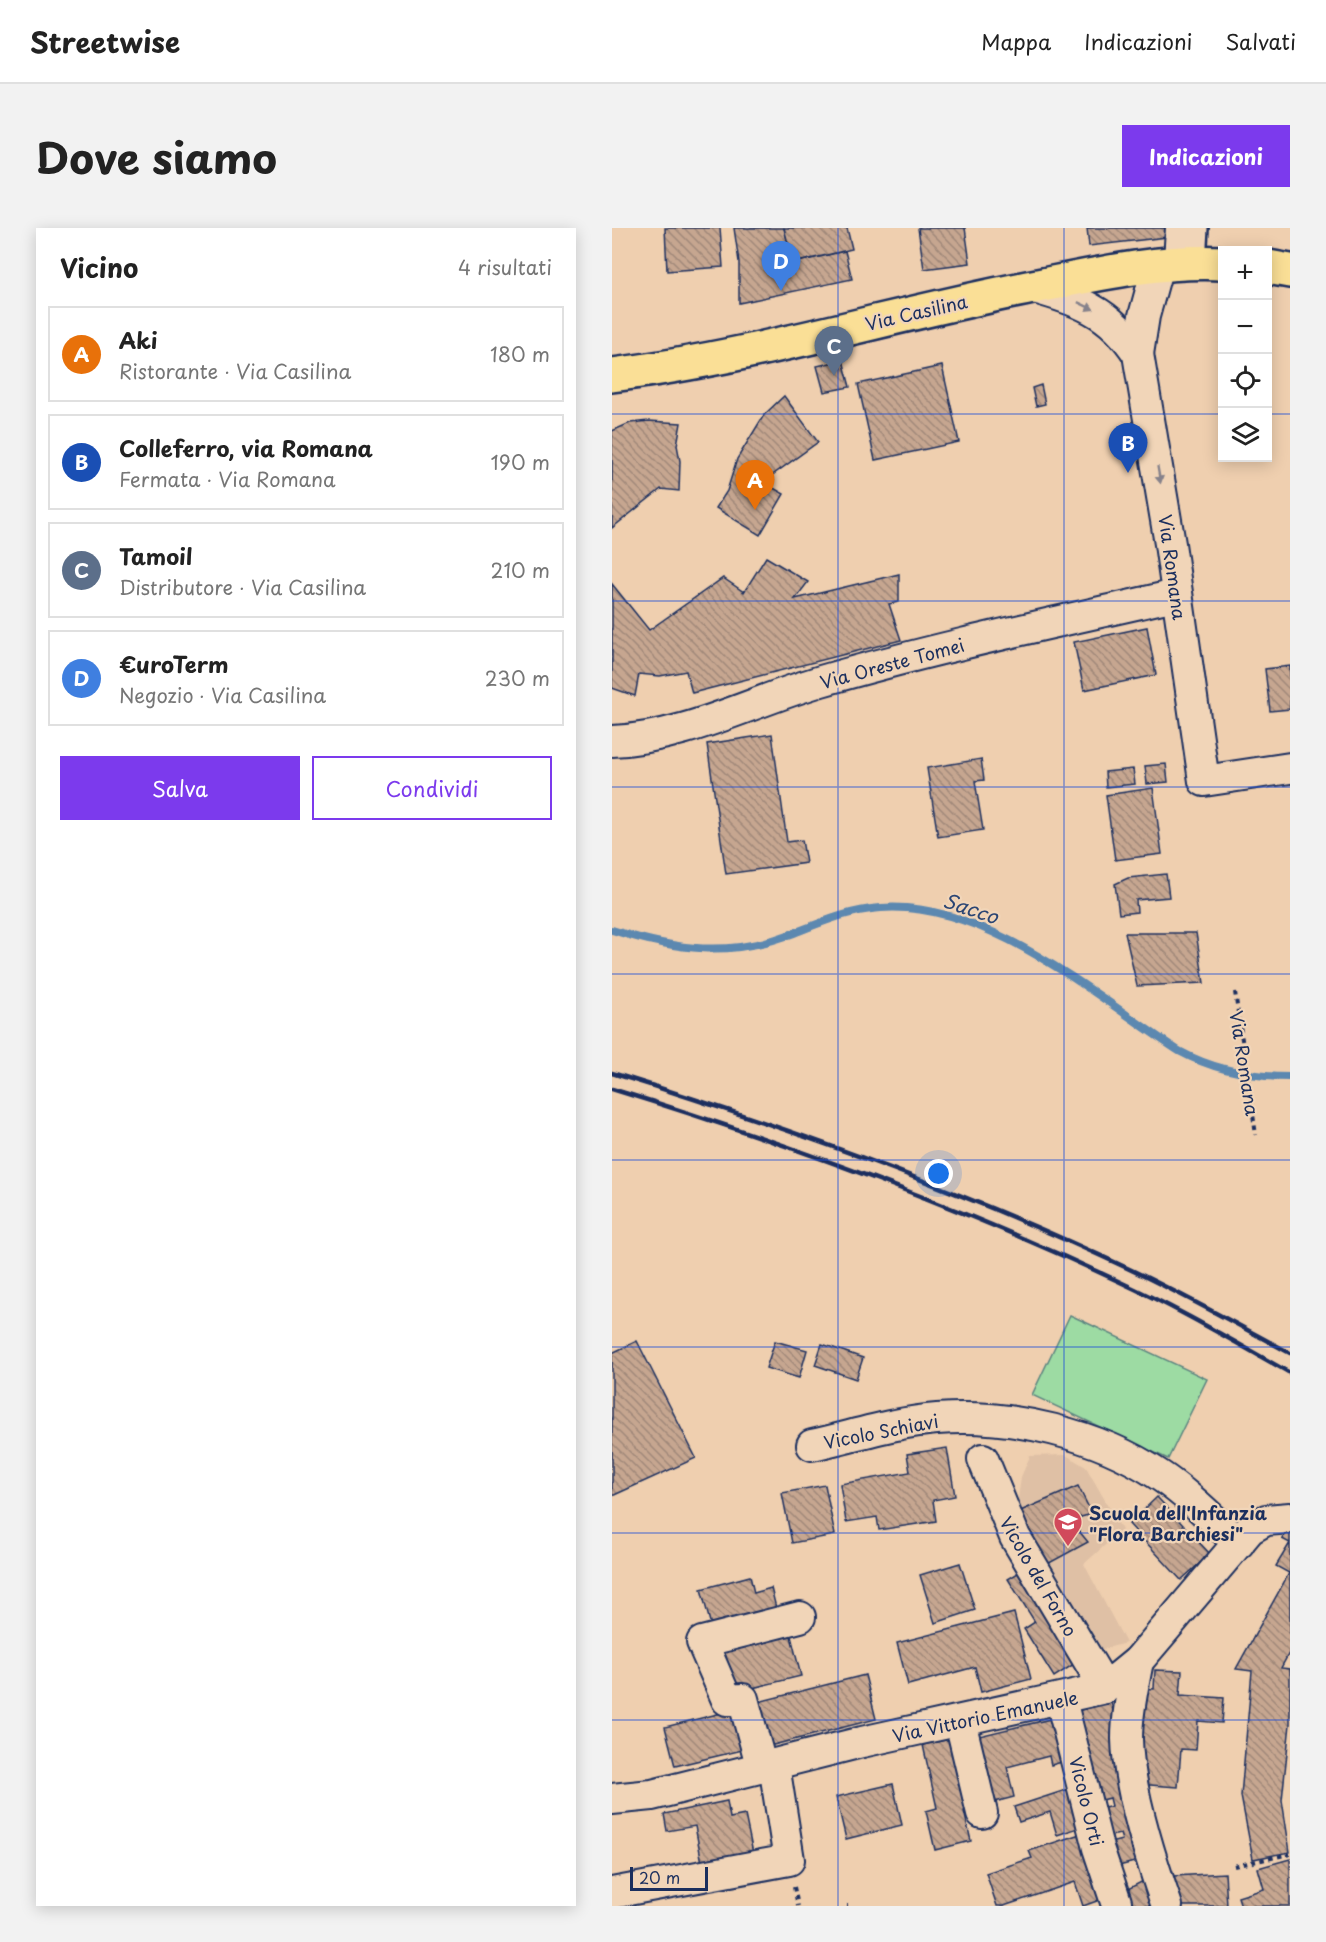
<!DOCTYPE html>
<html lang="it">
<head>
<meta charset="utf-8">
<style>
  body { margin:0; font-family:"Playpen Sans",sans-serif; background:#f2f2f2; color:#222 }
  .controls { position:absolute; right:18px; top:18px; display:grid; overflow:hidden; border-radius:0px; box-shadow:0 3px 15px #0003 }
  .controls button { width:54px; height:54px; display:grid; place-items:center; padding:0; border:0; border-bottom:2px solid #e0e0e0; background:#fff; color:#222; font:30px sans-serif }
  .scale { position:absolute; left:18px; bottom:15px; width:78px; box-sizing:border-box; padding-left:6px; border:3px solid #1b2f5e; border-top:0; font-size:16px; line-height:21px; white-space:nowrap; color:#1b2f5e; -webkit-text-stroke:4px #f1d5b8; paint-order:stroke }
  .you { position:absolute; left:327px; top:946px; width:21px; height:21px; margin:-15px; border:4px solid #fff; border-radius:50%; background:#1a73e8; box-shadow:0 0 0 9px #1a73e833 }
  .badge { display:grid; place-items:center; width:39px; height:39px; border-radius:50%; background:#7c3aed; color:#fff; font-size:20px; font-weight:700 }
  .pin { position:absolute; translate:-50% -50px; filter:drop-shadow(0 2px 3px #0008) }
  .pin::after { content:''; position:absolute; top:32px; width:21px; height:18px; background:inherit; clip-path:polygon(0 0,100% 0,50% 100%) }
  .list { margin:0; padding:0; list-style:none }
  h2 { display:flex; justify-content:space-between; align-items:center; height:78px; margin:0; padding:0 24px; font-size:26px }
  h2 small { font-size:20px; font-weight:400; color:#767676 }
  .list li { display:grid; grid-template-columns:39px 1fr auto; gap:18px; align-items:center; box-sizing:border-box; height:96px; margin:0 12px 12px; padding:0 12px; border:2px solid #e0e0e0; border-radius:0px }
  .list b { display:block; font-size:22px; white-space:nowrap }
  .list p { margin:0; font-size:20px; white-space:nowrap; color:#767676 }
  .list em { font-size:20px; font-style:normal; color:#767676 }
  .actions { display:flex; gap:12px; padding:18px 24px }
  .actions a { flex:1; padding:14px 0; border:2px solid #7c3aed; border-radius:0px; text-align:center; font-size:21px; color:#7c3aed }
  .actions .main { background:#7c3aed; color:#fff }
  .icon { flex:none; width:33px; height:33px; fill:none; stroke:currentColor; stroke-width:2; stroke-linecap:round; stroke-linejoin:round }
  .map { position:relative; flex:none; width:678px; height:1678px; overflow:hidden; border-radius:0px }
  header { display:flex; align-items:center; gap:36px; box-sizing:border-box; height:84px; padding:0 30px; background:#fff; border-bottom:2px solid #e0e0e0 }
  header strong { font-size:28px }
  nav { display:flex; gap:33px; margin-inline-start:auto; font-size:21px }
  .intro { display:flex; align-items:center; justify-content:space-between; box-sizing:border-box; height:144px; padding:0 36px }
  h1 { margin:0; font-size:42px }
  .button { padding:15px 27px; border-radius:0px; background:#7c3aed; color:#fff; font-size:21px; font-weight:700 }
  main { display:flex; gap:36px; padding:0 36px }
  aside { flex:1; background:#fff; border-radius:0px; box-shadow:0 3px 15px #0003 }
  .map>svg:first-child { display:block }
  .built { fill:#dfc0a5 }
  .grass { fill:#9ddba3; stroke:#5c8580; stroke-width:1.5 }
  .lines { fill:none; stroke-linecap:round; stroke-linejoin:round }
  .stream { stroke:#5c88b0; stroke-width:8 }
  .building { fill:url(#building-back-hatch); stroke:#1b2f5e; stroke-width:1.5 }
  .lane-casing { stroke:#1b2f5e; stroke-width:20 }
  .street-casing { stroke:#1b2f5e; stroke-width:34 }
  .primary-casing { stroke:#1b2f5e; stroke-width:38 }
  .path { stroke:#1b2f5e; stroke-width:4; stroke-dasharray:4.5 4.5; stroke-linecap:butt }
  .lane { stroke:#f1d5b8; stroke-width:15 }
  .street { stroke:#f1d5b8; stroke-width:30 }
  .primary { stroke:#fadf96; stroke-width:33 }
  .rail { stroke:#1b2f5e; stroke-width:4.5 }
  .oneway { fill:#86828b }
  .grid { fill:none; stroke:#1d4ed8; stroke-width:1.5; stroke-opacity:0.55 }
  .labels { text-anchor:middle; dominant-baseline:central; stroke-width:4.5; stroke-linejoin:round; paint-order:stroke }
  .street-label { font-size:18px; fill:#1b2f5e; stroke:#f1d5b8 }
  .poi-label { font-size:18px; font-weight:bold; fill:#1b2f5e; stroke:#f1d5b8; text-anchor:start }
  .water-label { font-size:20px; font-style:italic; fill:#2b4573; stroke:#f1d5b8 }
</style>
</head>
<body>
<header>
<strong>Streetwise</strong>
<nav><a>Mappa</a><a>Indicazioni</a><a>Salvati</a></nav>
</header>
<div class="intro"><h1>Dove siamo</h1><a class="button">Indicazioni</a></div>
<main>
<aside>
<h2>Vicino<small>4 risultati</small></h2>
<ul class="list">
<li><span class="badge" style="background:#e8710a">A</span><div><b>Aki</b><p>Ristorante · Via Casilina</p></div><em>180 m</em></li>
<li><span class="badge" style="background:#1a4fb4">B</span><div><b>Colleferro, via Romana</b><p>Fermata · Via Romana</p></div><em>190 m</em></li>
<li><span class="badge" style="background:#5c6f8a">C</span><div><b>Tamoil</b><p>Distributore · Via Casilina</p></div><em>210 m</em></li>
<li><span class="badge" style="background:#3f7fe0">D</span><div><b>€uroTerm</b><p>Negozio · Via Casilina</p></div><em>230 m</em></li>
</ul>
<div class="actions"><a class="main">Salva</a><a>Condividi</a></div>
</aside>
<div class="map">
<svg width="678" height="1678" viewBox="0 0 678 1678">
  <defs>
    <pattern id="building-back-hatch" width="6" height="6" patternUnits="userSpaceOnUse" patternTransform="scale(1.5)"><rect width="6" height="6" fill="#c6a690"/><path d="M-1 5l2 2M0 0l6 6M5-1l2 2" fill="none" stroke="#a08879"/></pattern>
  </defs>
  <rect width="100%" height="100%" fill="#efcfaf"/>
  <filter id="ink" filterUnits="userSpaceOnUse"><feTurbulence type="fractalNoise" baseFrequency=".0167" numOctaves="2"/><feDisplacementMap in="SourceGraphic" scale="12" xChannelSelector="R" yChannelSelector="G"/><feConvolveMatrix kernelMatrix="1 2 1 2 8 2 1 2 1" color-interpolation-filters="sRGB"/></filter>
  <g filter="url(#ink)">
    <!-- built -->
    <polygon class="built" points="454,1227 474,1239 510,1302 472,1336 514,1415 483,1423 404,1285 409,1249 418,1228"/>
    <!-- grass -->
    <polygon class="grass" points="458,1087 595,1151 556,1231 420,1167"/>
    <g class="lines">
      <!-- stream -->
      <path class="stream" d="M 0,702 C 64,722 117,730 182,705 C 210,694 238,682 269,680 C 374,672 483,768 567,823 C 602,842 638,849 678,849"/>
    </g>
    <!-- building -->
    <g class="building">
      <polygon points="53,0 108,0 111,39 55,43"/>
      <polygon points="122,0 172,0 181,35 233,23 240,51 127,75 127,34"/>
      <polygon points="172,0 235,0 240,21 181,35"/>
      <polygon points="306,0 353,0 358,35 312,41"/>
      <polygon points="475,0 553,0 555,9 477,18"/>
      <polygon points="231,132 238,159 212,164 205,138"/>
      <polygon points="330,138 347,214 263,232 246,156"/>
      <polygon points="429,157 433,176 424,178 420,160"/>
      <polygon points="172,168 206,214 151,254 172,266 148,307 104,280 115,263 125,231 152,187"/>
      <polygon points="37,193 69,195 65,217 68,233 67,263 49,261 0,300 0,203 18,195"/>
      <polygon points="154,329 196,354 183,371 287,346 287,374 277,376 289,412 80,465 74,443 48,448 27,446 23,468 0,460 0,356 37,402 111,350 132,364"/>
      <polygon points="535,399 544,447 472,462 462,414"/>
      <polygon points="678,438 678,481 658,483 653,441"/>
      <polygon points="160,506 175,614 190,612 194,635 114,646 95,516"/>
      <polygon points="369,531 372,552 363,553 371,602 326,609 315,540"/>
      <polygon points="554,536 556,554 535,556 533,538"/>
      <polygon points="521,541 523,556 494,559 493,544"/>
      <polygon points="541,560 550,626 503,632 494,567"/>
      <polygon points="554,646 557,669 524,672 525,684 507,686 503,656 516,650"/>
      <polygon points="513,705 584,705 592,755 525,758"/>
      <polygon points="25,1113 84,1230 0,1268 0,1125"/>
      <polygon points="163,1113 195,1122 187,1150 154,1140"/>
      <polygon points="210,1116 251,1130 244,1151 203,1137"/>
      <polygon points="335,1220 343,1268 321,1272 324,1293 267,1302 265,1289 234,1294 228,1256 298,1244 295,1226"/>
      <polygon points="213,1257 223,1307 180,1315 170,1265"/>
      <polygon points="466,1258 480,1286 458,1292 476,1314 430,1339 404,1285"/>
      <polygon points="545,1269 598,1326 569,1352 517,1296"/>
      <polygon points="678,1297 678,1423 669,1440 678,1441 678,1496 670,1572 678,1624 641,1631 629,1568 640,1443 624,1441 677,1345 664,1338 678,1315 670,1311"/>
      <polygon points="348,1335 363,1382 323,1395 308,1347"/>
      <polygon points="416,1339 473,1429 442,1449 412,1401 423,1394 396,1351"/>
      <polygon points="138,1348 142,1365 159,1360 166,1388 101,1405 89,1361"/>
      <polygon points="402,1385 419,1451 369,1464 363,1439 296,1457 285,1415"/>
      <polygon points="177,1400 189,1448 124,1464 111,1418"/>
      <polygon points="543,1442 570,1443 568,1467 612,1470 610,1495 586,1493 584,1522 569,1521 566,1559 524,1556 530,1460 542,1461"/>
      <polygon points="253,1447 264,1491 149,1520 138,1476"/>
      <polygon points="499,1474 538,1630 495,1641 490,1617 510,1612 508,1606 489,1610 482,1583 500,1578 498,1570 482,1574 461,1484"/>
      <polygon points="130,1480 139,1520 63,1538 53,1499"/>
      <polygon points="451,1488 454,1533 439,1537 437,1528 395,1539 402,1569 379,1575 363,1509"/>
      <polygon points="347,1509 364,1580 352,1583 359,1613 323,1622 314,1583 325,1580 311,1517"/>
      <polygon points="281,1556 290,1597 234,1611 224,1569"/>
      <polygon points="457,1561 469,1599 445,1607 438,1584 407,1594 402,1579"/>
      <polygon points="115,1573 118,1590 133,1587 142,1630 91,1640 83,1598 55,1603 52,1586"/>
      <polygon points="474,1604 496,1669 471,1678 463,1654 392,1678 385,1678 374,1645 420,1630 417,1623"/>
      <polygon points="678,1631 678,1678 629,1678 626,1669 652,1661 646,1640"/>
      <polygon points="613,1645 615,1678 564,1678 562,1648"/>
      <polygon points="537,1650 551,1678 514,1678 508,1665"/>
    </g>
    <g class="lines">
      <!-- lane casing -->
      <g class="lane-casing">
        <polyline id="lane" points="586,34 588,0"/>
      </g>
      <!-- street casing -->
      <g class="street-casing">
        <g id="street">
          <polyline points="567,34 569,0"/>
          <path d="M 419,59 C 467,73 498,82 526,126 L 558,316 L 592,553 L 678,540"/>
          <polyline points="526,126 532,88 546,37"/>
          <path d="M 0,513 C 74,510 140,473 209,453 C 326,419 446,394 564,367"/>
          <path d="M 200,1217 C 241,1208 283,1194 325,1191 C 398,1185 486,1206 547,1247 C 576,1266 601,1292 627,1315"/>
          <polyline points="371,1231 403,1309 493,1460"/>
          <path d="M 526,1433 C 521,1459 515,1485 515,1511 C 516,1559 539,1632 555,1678"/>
          <polyline points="449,1472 486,1620 504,1674"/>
          <polyline points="348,1493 370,1585"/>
          <polyline points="150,1540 131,1471 115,1472 90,1414 188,1389"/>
          <polyline points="0,1571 40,1567 250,1514 493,1460 526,1433 638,1301 654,1292 678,1290"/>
          <polyline points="0,1665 177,1632 162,1537"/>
        </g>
      </g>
      <!-- primary casing -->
      <g class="primary-casing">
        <g id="primary">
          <polyline points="656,39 678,43"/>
          <path d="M 0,147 C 145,129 287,84 431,57 C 490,45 550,32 610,35"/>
        </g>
      </g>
      <!-- path -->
      <g class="path">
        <polyline points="623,764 644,907"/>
        <polyline points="622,1638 678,1626"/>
        <polyline points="182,1659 186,1678"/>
        <polyline points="235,1678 236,1678"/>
      </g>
      <!-- lane -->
      <use href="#lane" class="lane"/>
      <!-- street -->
      <use href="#street" class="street"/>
      <!-- primary -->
      <use href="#primary" class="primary"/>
      <!-- rail -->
      <g class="rail">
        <path d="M 0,845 C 175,899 347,961 513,1039 C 569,1065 624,1096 678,1125"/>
        <path d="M 0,861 C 173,914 342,976 506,1053 C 565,1080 621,1113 678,1145"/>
      </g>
    </g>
    <!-- one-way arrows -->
    <defs><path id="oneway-solid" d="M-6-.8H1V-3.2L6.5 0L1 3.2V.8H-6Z" transform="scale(1.5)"/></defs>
    <g class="oneway">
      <use href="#oneway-solid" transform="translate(474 78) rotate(25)"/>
      <use href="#oneway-solid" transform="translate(547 247) rotate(80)"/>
    </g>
  </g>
  <!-- grid -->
  <path class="grid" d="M 226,0 L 226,1678M 452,0 L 452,1678M 0,186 L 610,186M 656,186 L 678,186M 0,373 L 678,373M 0,559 L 678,559M 0,746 L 678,746M 0,932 L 678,932M 0,1119 L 678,1119M 0,1305 L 678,1305M 0,1492 L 678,1492"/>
  <!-- icons -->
  <defs>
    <g id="school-pin" transform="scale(1.5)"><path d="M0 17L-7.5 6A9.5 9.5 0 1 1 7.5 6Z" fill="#d1495b" stroke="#f1d5b8"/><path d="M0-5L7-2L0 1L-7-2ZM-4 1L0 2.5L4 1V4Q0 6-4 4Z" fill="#fff"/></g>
  </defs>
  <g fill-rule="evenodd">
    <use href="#school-pin" x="456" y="1294"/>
  </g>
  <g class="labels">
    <!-- street labels -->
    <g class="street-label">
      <text transform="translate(304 84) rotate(-13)">Via Casilina</text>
      <text transform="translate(561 339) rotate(82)">Via Romana</text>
      <text transform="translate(280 435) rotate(-15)">Via Oreste Tomei</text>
      <text transform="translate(633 835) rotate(81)">Via Romana</text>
      <text transform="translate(269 1203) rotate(-11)">Vicolo Schiavi</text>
      <text transform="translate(427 1348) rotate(60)">Vicolo del Forno</text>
      <text transform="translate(373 1488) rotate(-12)">Via Vittorio Emanuele</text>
      <text transform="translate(475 1573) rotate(76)">Vicolo Orti</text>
    </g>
    <!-- poi labels -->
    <g class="poi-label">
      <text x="477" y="1284">Scuola dell'Infanzia<tspan x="477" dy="21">"Flora Barchiesi"</tspan></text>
    </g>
    <!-- water labels -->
    <g class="water-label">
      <text transform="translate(359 680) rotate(19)">Sacco</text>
    </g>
  </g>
</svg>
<div class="controls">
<button>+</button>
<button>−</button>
<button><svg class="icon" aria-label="locate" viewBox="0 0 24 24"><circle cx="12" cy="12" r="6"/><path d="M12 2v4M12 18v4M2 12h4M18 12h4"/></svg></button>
<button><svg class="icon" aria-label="layers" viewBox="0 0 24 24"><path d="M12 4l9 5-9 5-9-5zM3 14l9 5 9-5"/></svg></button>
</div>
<div class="scale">20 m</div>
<div class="you"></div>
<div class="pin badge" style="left:143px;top:282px;background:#e8710a">A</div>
<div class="pin badge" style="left:516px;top:245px;background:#1a4fb4">B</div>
<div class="pin badge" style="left:222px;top:148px;background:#5c6f8a">C</div>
<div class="pin badge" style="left:169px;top:63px;background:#3f7fe0">D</div>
</div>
</main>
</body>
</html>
